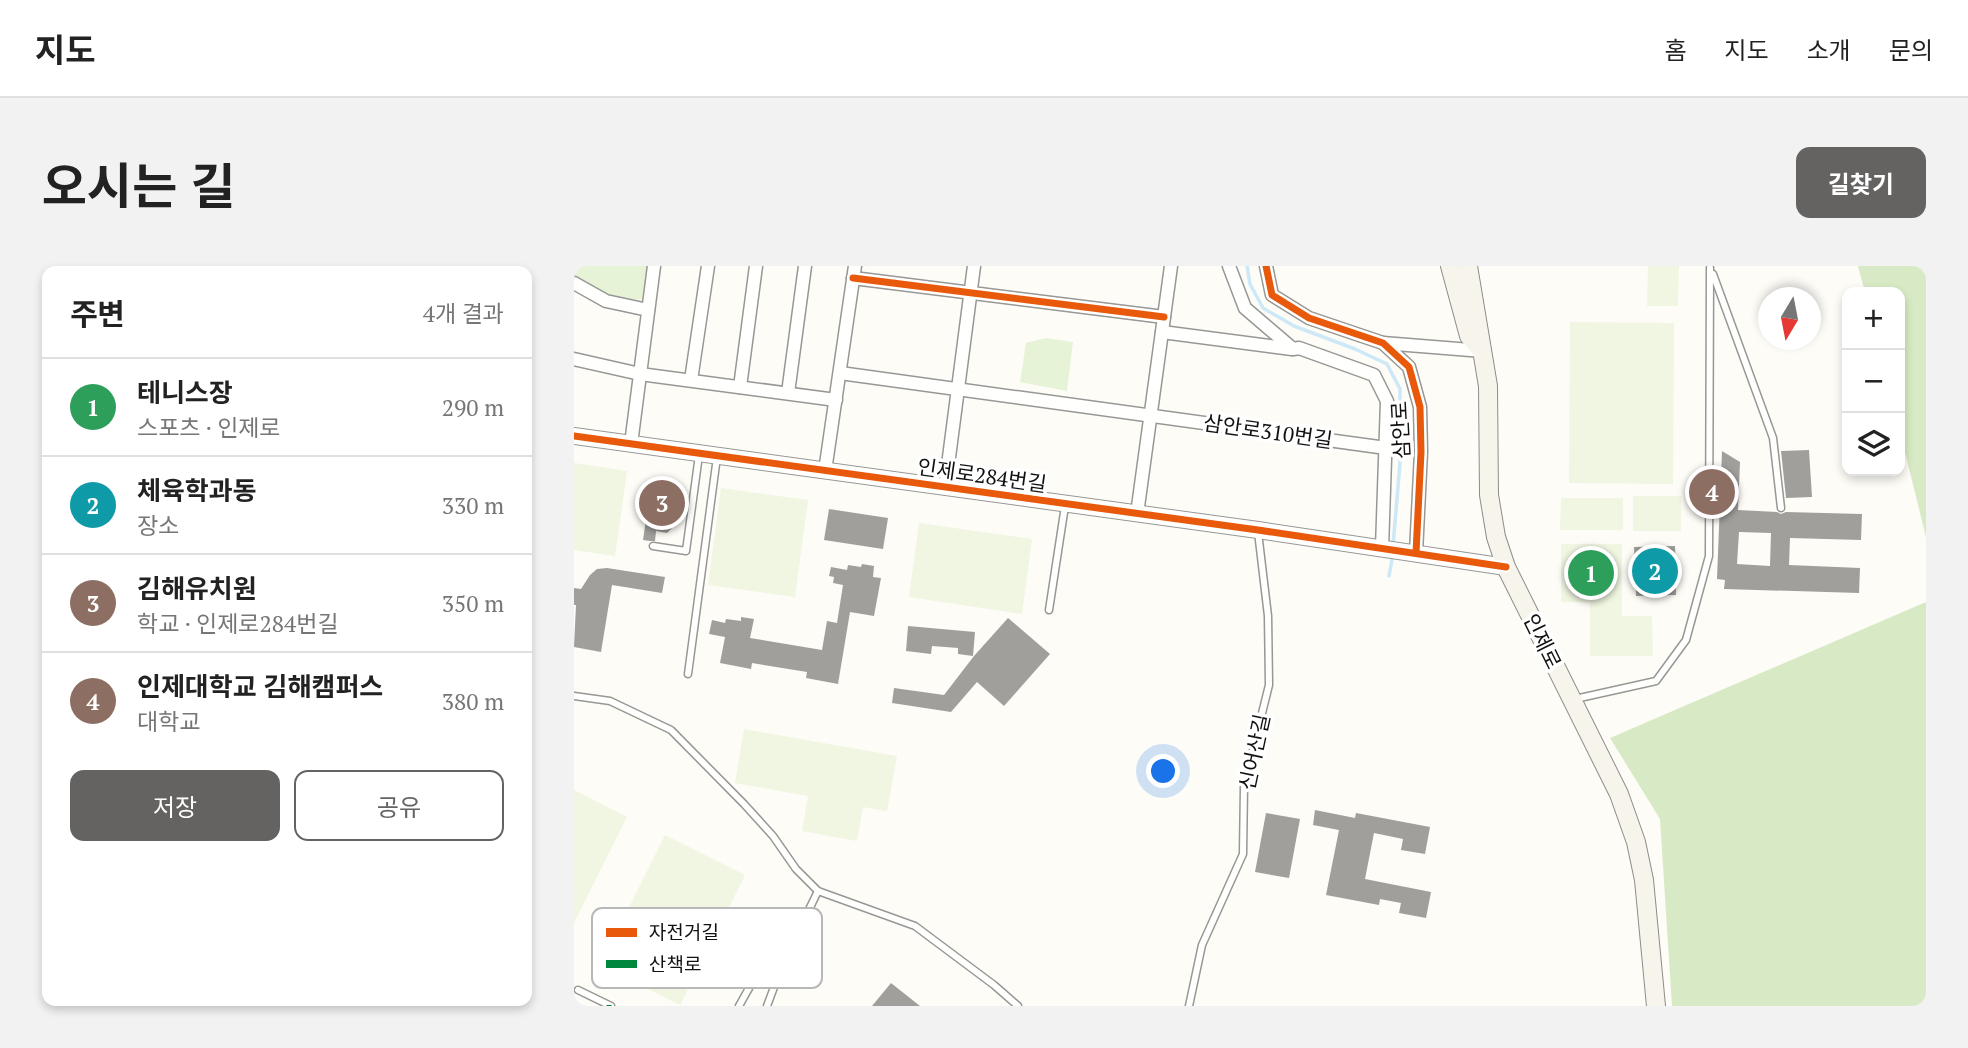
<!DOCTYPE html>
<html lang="ko">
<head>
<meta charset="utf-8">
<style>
  body { margin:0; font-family:"PT Serif","Noto Sans KR",serif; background:#f2f2f2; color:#222 }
  .controls { position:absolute; right:21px; top:21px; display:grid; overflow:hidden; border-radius:14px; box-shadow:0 4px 10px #0003 }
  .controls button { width:63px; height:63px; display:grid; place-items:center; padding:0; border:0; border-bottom:2px solid #e0e0e0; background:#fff; color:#222; font:35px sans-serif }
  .compass { position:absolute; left:1184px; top:21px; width:63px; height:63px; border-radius:50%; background:#fff; box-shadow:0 4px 10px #0003; rotate:190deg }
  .you { position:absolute; left:590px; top:506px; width:24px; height:24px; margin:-18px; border:5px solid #fff; border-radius:50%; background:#1a73e8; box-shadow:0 0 0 10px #1a73e833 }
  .badge { display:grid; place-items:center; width:46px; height:46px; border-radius:50%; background:#646362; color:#fff; font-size:23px; font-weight:700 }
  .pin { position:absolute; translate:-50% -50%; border:4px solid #fff; box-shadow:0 2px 7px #0006 }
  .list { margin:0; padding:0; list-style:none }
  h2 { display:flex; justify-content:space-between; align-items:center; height:91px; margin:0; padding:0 28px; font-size:30px }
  h2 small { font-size:23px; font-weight:400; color:#767676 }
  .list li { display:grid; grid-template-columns:46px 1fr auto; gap:21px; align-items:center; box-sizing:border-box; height:98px; padding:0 28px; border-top:2px solid #e0e0e0 }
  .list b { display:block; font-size:26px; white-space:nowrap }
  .list p { margin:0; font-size:23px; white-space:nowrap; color:#767676 }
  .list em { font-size:23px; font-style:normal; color:#767676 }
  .actions { display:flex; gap:14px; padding:21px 28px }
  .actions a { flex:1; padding:16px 0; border:2px solid #646362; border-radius:14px; text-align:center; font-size:24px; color:#646362 }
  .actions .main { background:#646362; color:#fff }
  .icon { flex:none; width:38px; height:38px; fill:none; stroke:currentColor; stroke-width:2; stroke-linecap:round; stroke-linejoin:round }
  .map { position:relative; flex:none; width:1352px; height:740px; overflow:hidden; border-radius:14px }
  header { display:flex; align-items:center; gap:42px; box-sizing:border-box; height:98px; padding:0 35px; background:#fff; border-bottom:2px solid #e0e0e0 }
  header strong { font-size:33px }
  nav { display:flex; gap:38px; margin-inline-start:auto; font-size:24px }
  .intro { display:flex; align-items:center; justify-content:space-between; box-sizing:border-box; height:168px; padding:0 42px }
  h1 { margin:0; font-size:49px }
  .button { padding:18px 32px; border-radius:14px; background:#646362; color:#fff; font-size:24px; font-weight:700 }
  main { display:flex; gap:42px; padding:0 42px }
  aside { flex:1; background:#fff; border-radius:14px; box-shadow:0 4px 10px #0003 }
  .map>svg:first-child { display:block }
  .green { fill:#e7f3d7 }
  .forest { fill:#d8eac5 }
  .pitch { fill:#f0f6e1 }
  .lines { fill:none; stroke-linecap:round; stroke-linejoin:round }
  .stream { stroke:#cde8f7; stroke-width:3.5 }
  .building { fill:#a19f9c; fill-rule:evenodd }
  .service-casing { stroke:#979795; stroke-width:9 }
  .minor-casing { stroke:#979795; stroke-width:15 }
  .tertiary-casing { stroke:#979795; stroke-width:18 }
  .secondary-casing { stroke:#8e8d8b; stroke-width:20 }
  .service { stroke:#fffffe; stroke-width:6 }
  .minor { stroke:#fffffe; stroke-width:12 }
  .tertiary { stroke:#fffffe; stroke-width:16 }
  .secondary { stroke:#f6f4eb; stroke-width:18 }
  .quiet { stroke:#00873e; stroke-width:5; stroke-dasharray:10 5; stroke-linecap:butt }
  .cycleway-casing { stroke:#fff; stroke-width:11 }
  .cycleway { stroke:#e8590c; stroke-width:7 }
  .labels { text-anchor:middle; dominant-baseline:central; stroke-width:7; stroke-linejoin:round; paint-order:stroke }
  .street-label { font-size:21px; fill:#111; stroke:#fff }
  .key { fill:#fff; stroke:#b8b8b8; stroke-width:2 }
  .key-label { font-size:19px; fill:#111 }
</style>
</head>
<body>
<header>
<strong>지도</strong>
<nav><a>홈</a><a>지도</a><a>소개</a><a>문의</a></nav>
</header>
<div class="intro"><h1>오시는 길</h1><a class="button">길찾기</a></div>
<main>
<aside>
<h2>주변<small>4개 결과</small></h2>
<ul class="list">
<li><span class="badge" style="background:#2e9e5b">1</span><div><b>테니스장</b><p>스포츠 · 인제로</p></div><em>290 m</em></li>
<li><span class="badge" style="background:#0f9aa8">2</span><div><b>체육학과동</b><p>장소</p></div><em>330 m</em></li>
<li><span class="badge" style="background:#8d6e63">3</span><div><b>김해유치원</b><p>학교 · 인제로284번길</p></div><em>350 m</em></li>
<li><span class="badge" style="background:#8d6e63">4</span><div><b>인제대학교 김해캠퍼스</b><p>대학교</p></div><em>380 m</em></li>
</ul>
<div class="actions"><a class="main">저장</a><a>공유</a></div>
</aside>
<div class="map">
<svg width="1352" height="740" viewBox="0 0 1352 740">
  <rect width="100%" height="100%" fill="#fdfcf7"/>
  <!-- green -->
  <g class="green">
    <polygon points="0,0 75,0 69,34 39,32 0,9"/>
    <polygon points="472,72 499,76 493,125 446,116 452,77"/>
  </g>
  <!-- forest -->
  <g class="forest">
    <polygon points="1284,0 1352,0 1352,271 1326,166 1326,26 1291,26"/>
    <polygon points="1352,336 1352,740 1098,740 1086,553 1036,472"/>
  </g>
  <!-- pitch -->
  <g class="pitch">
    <polygon points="1074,0 1105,0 1104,40 1073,40"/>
    <polygon points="996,56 1100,57 1099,218 995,217"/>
    <polygon points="0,197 53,205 41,290 0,284"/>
    <polygon points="147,222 234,234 221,331 134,319"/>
    <rect x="1059" y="230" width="48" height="35"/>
    <polygon points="987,232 1049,232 1049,264 986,264"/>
    <polygon points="345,257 458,273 448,348 335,331"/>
    <polygon points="987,278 1048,278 1048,350 1078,350 1079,390 1016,390 1016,336 987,336"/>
    <polygon points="170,463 323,490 313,545 289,541 283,575 228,565 234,530 161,517"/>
    <polygon points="0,524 53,551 0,657"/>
    <polygon points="91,569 171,609 106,739 26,699"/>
  </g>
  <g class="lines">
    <!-- stream -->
    <g class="stream">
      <polyline points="673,0 676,18 689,42 720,60 781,83 813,98 826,123 826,197 819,280"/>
      <polyline points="815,310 819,288"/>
    </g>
  </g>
  <!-- building -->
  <g class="building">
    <polygon points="1235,184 1238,231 1212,232 1207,185"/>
    <path d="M 1148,185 L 1166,196 L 1164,244 L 1203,246 L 1207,248 L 1212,246 L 1288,248 L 1287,274 L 1216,272 L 1215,299 L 1286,302 L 1285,327 L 1150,323 L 1151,314 L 1143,313 ZM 1165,266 L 1197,267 L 1196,300 L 1163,298 Z"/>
    <polygon points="77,219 87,221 86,226 98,228 103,240 101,259 93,267 82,265 81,275 76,275 69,274"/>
    <polygon points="255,243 314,252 309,283 250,274"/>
    <polygon points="1101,280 1102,329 1062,330 1060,281"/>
    <polygon points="288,298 300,300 299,311 307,312 300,350 276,346 264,418 232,412 233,406 178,397 177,403 146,397 151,371 135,368 138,354 151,357 152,353 167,355 167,351 180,353 176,372 248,384 253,355 263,357 269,319 259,317 260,311 255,310 257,301 273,304 274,299 287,301"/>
    <polygon points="33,302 91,311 88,327 38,319 27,386 0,381 2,339 0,339 0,322 7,323 16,309 23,303"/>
    <polygon points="434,352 476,388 430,440 403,416 377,446 318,437 320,422 370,429 400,390"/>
    <polygon points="334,360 401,366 399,390 384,388 384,382 358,380 357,388 332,385"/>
    <polygon points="741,544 781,552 782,547 856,561 851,588 827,584 829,573 800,567 791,613 857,626 852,652 825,647 827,637 806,633 805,639 752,629 765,564 739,559"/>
    <polygon points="692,547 726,553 715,612 681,606"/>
    <polygon points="317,717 346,740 298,740"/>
  </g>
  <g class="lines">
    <!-- service casing -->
    <g class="service-casing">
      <g id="service">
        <polyline points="1139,8 1199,172 1207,242"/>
        <polyline points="79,280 112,285 125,189"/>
        <polyline points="475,344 491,240"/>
        <polyline points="114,408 143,191"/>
        <polyline points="0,430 36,435 97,464 170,538 199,570 222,603 244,625 341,660 420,719 444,740"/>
        <polyline points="1001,433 1082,415 1112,374 1135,290 1136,2"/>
        <polyline points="4,724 37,740"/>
        <polyline points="165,740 188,699 218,673"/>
        <polyline points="193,740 209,697 244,625"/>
        <polyline points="615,740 628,679 669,588 670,520 695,419 694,350 684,266"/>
      </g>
    </g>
    <!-- minor casing -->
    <g class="minor-casing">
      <g id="minor">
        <polyline points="655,0 671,42 719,83 725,82 800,109 813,135 808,282"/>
        <polyline points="692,0 698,29 735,52 809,77 835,101 846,141 847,186 842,287"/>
        <polyline points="279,12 590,51"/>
        <polyline points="0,17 32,35 74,44"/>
        <polyline points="588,66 718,83"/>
        <polyline points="809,77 909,85"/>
        <polyline points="0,93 66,108 262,134"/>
        <polyline points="266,107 812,182"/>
        <polyline points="117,114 134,0"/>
        <polyline points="166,121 182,0"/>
        <polyline points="214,127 231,0"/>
        <polyline points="57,178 80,0"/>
        <polyline points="251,205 281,0"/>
        <polyline points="371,222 400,0"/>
        <polyline points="563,248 597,0"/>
      </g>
    </g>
    <!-- tertiary casing -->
    <g class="tertiary-casing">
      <polyline id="tertiary" points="0,170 684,264 932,301"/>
    </g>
    <!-- secondary casing -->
    <g class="secondary-casing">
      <g id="secondary">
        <polyline points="876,0 895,70 905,81"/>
        <polyline points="894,0 914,120 915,229 922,271 932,301 1045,528 1062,576 1070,614 1082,740"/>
      </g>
    </g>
    <!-- service -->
    <use href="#service" class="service"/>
    <!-- minor -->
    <use href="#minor" class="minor"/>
    <!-- tertiary -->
    <use href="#tertiary" class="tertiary"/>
    <!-- secondary -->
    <use href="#secondary" class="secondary"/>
    <!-- quiet -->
    <polyline class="quiet" points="35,740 35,739"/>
    <!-- cycleway casing -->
    <g class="cycleway-casing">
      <g id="cycleway">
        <polyline points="692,0 698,29 735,52 809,77 835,101 846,141 847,186 842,287"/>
        <polyline points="279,12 590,51"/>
        <polyline points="0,170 684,264 932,301"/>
      </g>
    </g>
    <!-- cycleway -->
    <use href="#cycleway" class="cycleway"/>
  </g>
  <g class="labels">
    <!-- street labels -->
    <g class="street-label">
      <text transform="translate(826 164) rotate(-93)">삼안로</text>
      <text transform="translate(694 165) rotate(8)">삼안로310번길</text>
      <text transform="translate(408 209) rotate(8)">인제로284번길</text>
      <text transform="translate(969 375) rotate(64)">인제로</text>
      <text transform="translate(680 486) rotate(-78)">신어산길</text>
    </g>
  </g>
  <!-- legend -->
  <rect x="18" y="642" width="230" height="80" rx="10" class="key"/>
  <rect x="32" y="662" width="31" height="9" fill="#e8590c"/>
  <rect x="32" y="694" width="31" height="8" fill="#00873e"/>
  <g class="key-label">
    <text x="75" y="673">자전거길</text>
    <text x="75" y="705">산책로</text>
  </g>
</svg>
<div class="controls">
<button>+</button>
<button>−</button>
<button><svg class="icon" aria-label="layers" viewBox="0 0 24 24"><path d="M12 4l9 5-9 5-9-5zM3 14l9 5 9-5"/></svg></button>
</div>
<svg class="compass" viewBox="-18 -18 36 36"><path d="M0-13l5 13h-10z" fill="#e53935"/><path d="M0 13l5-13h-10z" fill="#767676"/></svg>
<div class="you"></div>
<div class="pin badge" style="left:1017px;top:307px;background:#2e9e5b">1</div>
<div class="pin badge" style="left:1081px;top:305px;background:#0f9aa8">2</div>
<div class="pin badge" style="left:88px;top:237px;background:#8d6e63">3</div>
<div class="pin badge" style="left:1138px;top:226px;background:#8d6e63">4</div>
</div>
</main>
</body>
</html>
